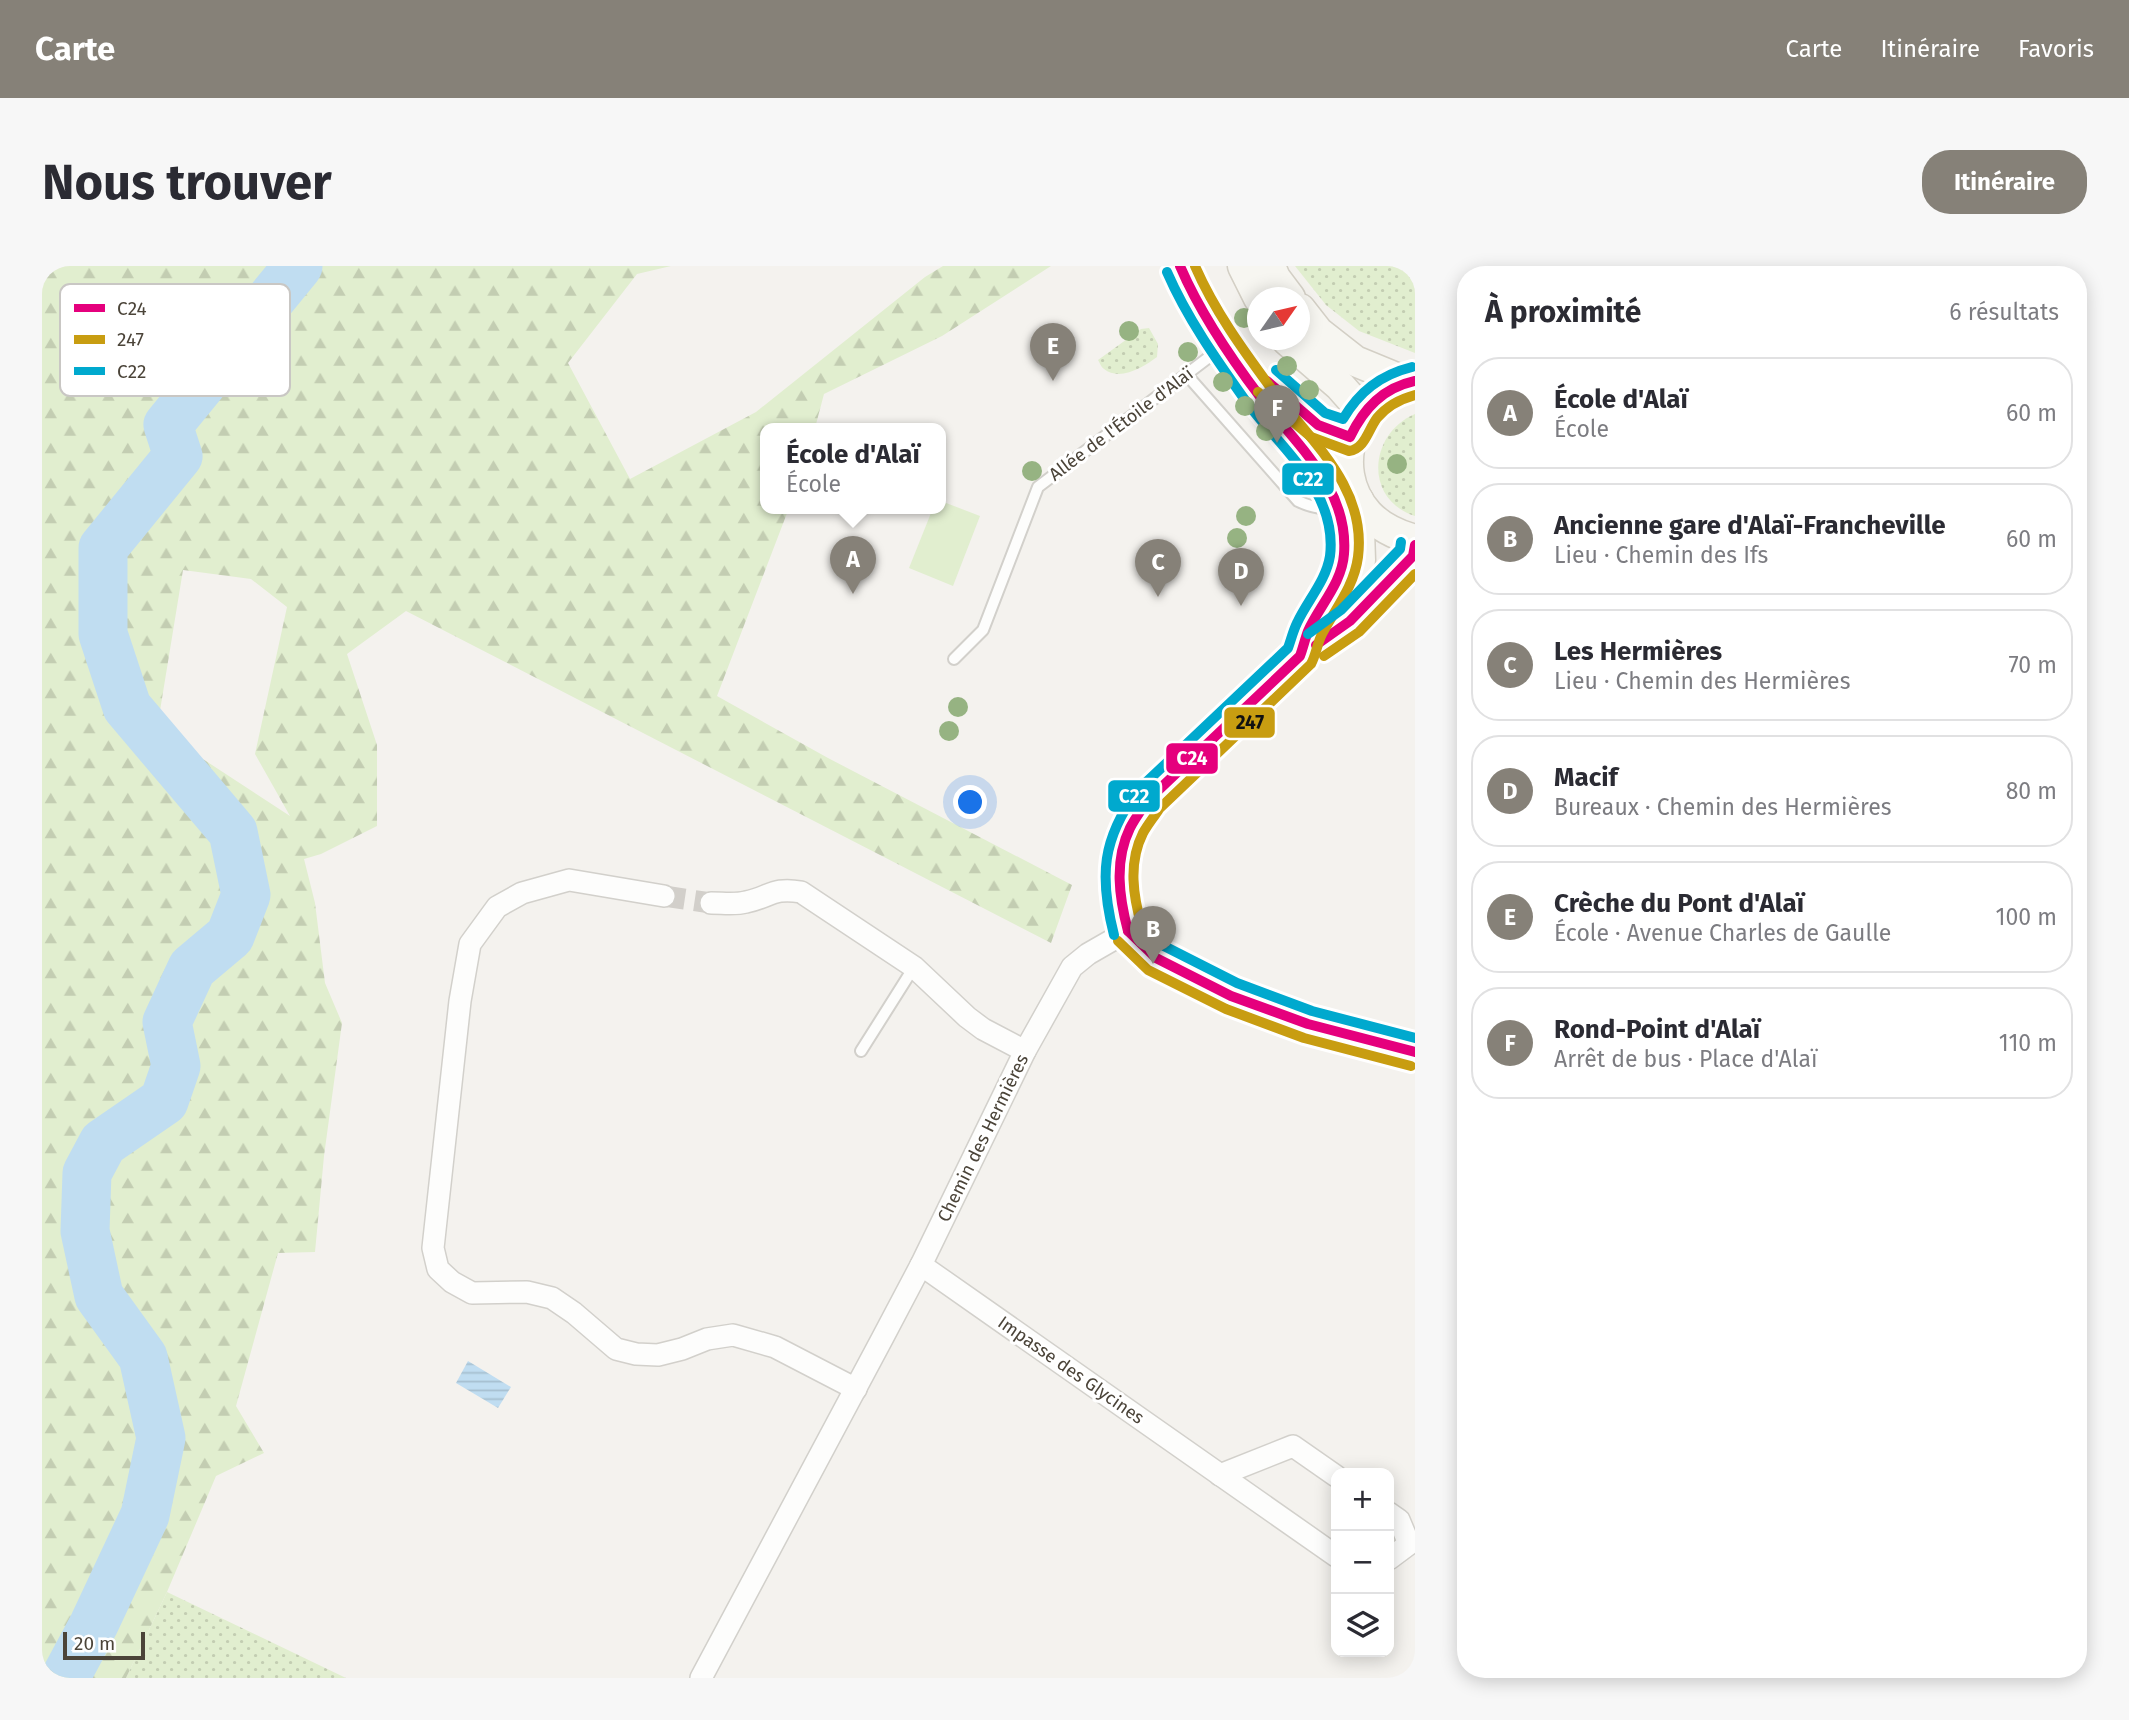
<!DOCTYPE html>
<html lang="fr">
<head>
<meta charset="utf-8">
<style>
  body { margin:0; font-family:"Fira Sans",sans-serif; background:#f7f7f7; color:#2b2b33 }
  .controls { position:absolute; right:21px; bottom:21px; display:grid; overflow:hidden; border-radius:14px; box-shadow:0 4px 18px #0003 }
  .controls button { width:63px; height:63px; display:grid; place-items:center; padding:0; border:0; border-bottom:2px solid #e1e1e2; background:#fff; color:#2b2b33; font:35px sans-serif }
  .compass { position:absolute; left:1205px; top:21px; width:63px; height:63px; border-radius:50%; background:#fff; box-shadow:0 4px 18px #0003; rotate:56deg }
  .scale { position:absolute; left:21px; bottom:18px; width:82px; box-sizing:border-box; padding-left:7px; border:4px solid #4b4439; border-top:0; font-size:19px; line-height:24px; white-space:nowrap; color:#4b4439; -webkit-text-stroke:5px #fff; paint-order:stroke }
  .you { position:absolute; left:929px; top:537px; width:24px; height:24px; margin:-18px; border:5px solid #fff; border-radius:50%; background:#1a73e8; box-shadow:0 0 0 10px #1a73e833 }
  .badge { display:grid; place-items:center; width:46px; height:46px; border-radius:50%; background:#868178; color:#fff; font-size:23px; font-weight:700 }
  .pin { position:absolute; translate:-50% -58px; filter:drop-shadow(0 2px 4px #0008) }
  .pin::after { content:''; position:absolute; top:37px; width:24px; height:21px; background:inherit; clip-path:polygon(0 0,100% 0,50% 100%) }
  .popup { position:absolute; left:718px; top:157px; width:186px; height:91px; box-sizing:border-box; display:grid; place-content:center; border-radius:14px; background:#fff; filter:drop-shadow(0 2px 5px #0005); font-size:23px; white-space:nowrap; color:#7c7c81 }
  .popup b { font-size:26px; color:#2b2b33 }
  .popup::after { content:''; position:absolute; left:50%; top:100%; margin-left:-14px; border:14px solid transparent; border-top-color:#fff }
  .list { margin:0; padding:0; list-style:none }
  h2 { display:flex; justify-content:space-between; align-items:center; height:91px; margin:0; padding:0 28px; font-size:30px }
  h2 small { font-size:23px; font-weight:400; color:#7c7c81 }
  .list li { display:grid; grid-template-columns:46px 1fr auto; gap:21px; align-items:center; box-sizing:border-box; height:112px; margin:0 14px 14px; padding:0 14px; border:2px solid #e1e1e2; border-radius:28px }
  .list b { display:block; font-size:26px; white-space:nowrap }
  .list p { margin:0; font-size:23px; white-space:nowrap; color:#7c7c81 }
  .list em { font-size:23px; font-style:normal; color:#7c7c81 }
  .icon { flex:none; width:38px; height:38px; fill:none; stroke:currentColor; stroke-width:2; stroke-linecap:round; stroke-linejoin:round }
  .map { position:relative; flex:none; width:1373px; height:1412px; overflow:hidden; border-radius:28px }
  header { display:flex; align-items:center; gap:42px; box-sizing:border-box; height:98px; padding:0 35px; background:#868178; color:#fff }
  header strong { font-size:33px }
  nav { display:flex; gap:38px; margin-inline-start:auto; font-size:24px }
  .intro { display:flex; align-items:center; justify-content:space-between; box-sizing:border-box; height:168px; padding:0 42px }
  h1 { margin:0; font-size:49px }
  .button { padding:18px 32px; border-radius:28px; background:#868178; color:#fff; font-size:24px; font-weight:700 }
  main { display:flex; gap:42px; padding:0 42px }
  aside { flex:1; background:#fff; border-radius:28px; box-shadow:0 4px 18px #0003 }
  .map>svg:first-child { display:block }
  .grass { fill:url(#grass-dots) }
  .forest { fill:url(#forest-firs); fill-rule:evenodd }
  .garden { fill:#e1eecf }
  .water { fill:url(#water-rules) }
  .lines { fill:none; stroke-linecap:round; stroke-linejoin:round }
  .river { stroke:#c0ddf1; stroke-width:49 }
  .street-tunnel { stroke:#d2cfca; stroke-width:21; stroke-dasharray:21 10; stroke-linecap:butt }
  .lane-casing { stroke:#d2d0cb; stroke-width:14 }
  .street-casing { stroke:#d2d0cb; stroke-width:24 }
  .secondary-casing { stroke:#d3cfc5; stroke-width:33 }
  .lane { stroke:#fdfdfc; stroke-width:10 }
  .street { stroke:#fdfdfc; stroke-width:21 }
  .secondary { stroke:#f7f6f1; stroke-width:30 }
  .bus-1-casing { stroke:#fff; stroke-width:16 }
  .bus-2-casing { stroke:#fff; stroke-width:16 }
  .bus-3-casing { stroke:#fff; stroke-width:16 }
  .bus-1 { stroke:#e5007d; stroke-width:10 }
  .bus-2 { stroke:#c89d11; stroke-width:10 }
  .bus-3 { stroke:#00a9ce; stroke-width:10 }
  .tree { fill:#96b382 }
  .labels { text-anchor:middle; dominant-baseline:central; stroke-width:6; stroke-linejoin:round; paint-order:stroke }
  .street-label { font-size:18px; fill:#4b4439; stroke:#fff }
  .key { fill:#fff; stroke:#c9c7c4; stroke-width:2 }
  .key-label { font-size:19px; fill:#4b4439 }
  .line-badge { stroke:#fff; stroke-width:2.5 }
  .badge-label { font-size:19px; text-anchor:middle; font-weight:bold; fill:#fff }
  .pale-badge-label { font-size:19px; text-anchor:middle; font-weight:bold; fill:#111 }
</style>
</head>
<body>
<header>
<strong>Carte</strong>
<nav><a>Carte</a><a>Itinéraire</a><a>Favoris</a></nav>
</header>
<div class="intro"><h1>Nous trouver</h1><a class="button">Itinéraire</a></div>
<main>
<div class="map">
<svg width="1373" height="1412" viewBox="0 0 1373 1412">
  <defs>
    <pattern id="grass-dots" width="8" height="8" patternUnits="userSpaceOnUse" patternTransform="scale(1.75)"><rect width="8" height="8" fill="#e1eecf"/><path d="M2 2h.1M6 6h.1" fill="none" stroke="#c3cdb2" stroke-width="1.8" stroke-linecap="round"/></pattern>
    <pattern id="forest-firs" width="22" height="20" patternUnits="userSpaceOnUse" patternTransform="scale(1.75)"><rect width="22" height="20" fill="#e1eecf"/><path d="M5 1l3.5 6h-7zM16 11l3.5 6h-7z" fill="#c3cdb2"/></pattern>
    <pattern id="water-rules" width="6" height="5" patternUnits="userSpaceOnUse" patternTransform="scale(1.75)"><rect width="6" height="5" fill="#c0ddf1"/><path d="M0 2.5h6" fill="none" stroke="#a6bfcf"/></pattern>
  </defs>
  <rect width="100%" height="100%" fill="#f4f2ee"/>
  <!-- grass -->
  <g class="grass">
    <polygon points="1253,0 1373,0 1373,87 1317,65 1284,39"/>
    <path d="M 1107,62 L 1116,78 L 1115,91 C 1103,100 1078,116 1062,103 C 1059,101 1058,97 1056,94 L 1099,63 Z"/>
    <path d="M 1373,148 L 1373,250 C 1322,234 1326,168 1373,148 Z"/>
    <polygon points="125,1326 304,1412 84,1412"/>
  </g>
  <!-- forest -->
  <path class="forest" d="M 23,0 L 629,0 L 595,8 L 526,97 L 588,213 L 714,146 L 883,11 L 901,0 L 1009,0 L 900,70 L 782,128 L 773,162 L 724,162 L 724,242 L 747,242 L 675,430 L 786,492 L 1030,619 L 1009,677 L 364,345 L 305,388 L 335,479 L 335,560 L 279,588 L 262,593 L 273,637 L 283,717 L 300,757 L 282,890 L 273,986 L 236,987 L 194,1140 L 222,1187 L 174,1210 L 125,1326 L 84,1412 L 0,1412 L 0,7 ZM 141,304 L 209,313 L 245,341 L 213,488 L 248,550 L 115,463 Z"/>
  <!-- garden -->
  <polygon class="garden" points="899,235 938,250 911,320 867,302 891,242 898,242"/>
  <!-- water -->
  <polygon class="water" points="426,1095 469,1121 456,1142 414,1117"/>
  <g class="lines">
    <!-- river -->
    <polyline class="river" points="23,1412 52,1358 103,1249 119,1172 101,1091 57,1030 43,965 45,907 61,877 122,835 134,800 125,756 150,702 188,670 204,629 191,566 85,441 61,368 61,282 136,190 126,159 256,0"/>
    <!-- street-tunnel -->
    <polyline class="street-tunnel" points="622,630 669,637"/>
    <!-- lane casing -->
    <g class="lane-casing">
      <g id="lane">
        <polyline points="1138,0 1167,55 1220,134 1273,195 1295,216 1307,217"/>
        <polyline points="1193,88 1276,159 1308,171"/>
        <path d="M 1144,108 L 1256,235 C 1279,246 1290,243 1313,235"/>
        <path d="M 1280,342 C 1306,299 1311,254 1282,209"/>
        <polyline points="912,393 941,364 996,221 1183,79"/>
        <polyline points="819,785 872,701"/>
      </g>
    </g>
    <!-- street casing -->
    <g class="street-casing">
      <g id="street">
        <polyline points="622,630 527,614 480,627 455,641 428,678 418,735 391,982 396,1003 410,1016 430,1027 485,1026 510,1032 532,1047 574,1083 594,1088 616,1089 640,1083 665,1073 691,1069 733,1081 814,1123"/>
        <path d="M 669,637 C 681,637 693,639 704,636 C 728,631 731,621 759,626 L 872,701 L 925,751 L 941,763 L 983,785"/>
        <polyline points="879,999 1294,1290"/>
        <polyline points="1178,1209 1251,1180 1294,1210"/>
        <polyline points="1347,1247 1357,1254 1367,1278 1347,1293"/>
        <polyline points="659,1412 840,1073 879,999 983,785 1030,701 1046,688 1086,665"/>
      </g>
    </g>
    <!-- secondary casing -->
    <g class="secondary-casing">
      <g id="secondary">
        <polyline points="1201,0 1217,32"/>
        <polyline points="1228,0 1233,12 1248,32"/>
        <polyline points="1258,43 1276,66 1313,95 1364,116"/>
        <polyline points="1245,74 1298,120 1321,146"/>
        <path d="M 1373,115 C 1312,125 1284,202 1326,248 C 1339,262 1355,269 1373,274"/>
        <polyline points="1316,234 1318,294 1302,336 1258,390 1106,534 1088,562 1078,594 1078,638 1086,665 1114,692 1189,730 1266,758 1373,786"/>
        <polyline points="1293,366 1308,355 1344,316 1371,290 1373,279"/>
      </g>
    </g>
    <!-- lane -->
    <use href="#lane" class="lane"/>
    <!-- street -->
    <use href="#street" class="street"/>
    <!-- secondary -->
    <use href="#secondary" class="secondary"/>
    <!-- bus-1 casing -->
    <g class="bus-1-casing">
      <g id="bus-1">
        <path d="M 1225,115 L 1276,159 L 1308,171 C 1322,142 1341,122 1373,115"/>
        <polyline points="1274,379 1308,355 1371,290 1373,279"/>
        <path d="M 1086,665 C 1077,631 1072,595 1088,562 C 1093,552 1100,543 1106,534 L 1258,390 C 1261,382 1263,373 1266,365 C 1278,339 1300,317 1302,288 C 1307,222 1255,180 1219,132 C 1188,91 1158,47 1138,0"/>
        <polyline points="1086,665 1114,692 1189,730 1266,758 1373,786"/>
      </g>
    </g>
    <!-- bus-2 casing -->
    <g class="bus-2-casing">
      <g id="bus-2">
        <path d="M 1216,126 L 1269,171 L 1307,185 C 1323,183 1326,164 1335,152 C 1345,140 1358,133 1373,129"/>
        <polyline points="1282,390 1317,366 1373,308"/>
        <path d="M 1100,661 C 1091,630 1086,597 1101,567 C 1106,558 1112,551 1117,543 L 1269,398 C 1274,389 1275,378 1280,368 C 1293,343 1312,321 1316,291 C 1325,220 1267,174 1229,122 C 1201,84 1172,44 1153,0"/>
        <polyline points="1076,675 1106,704 1184,743 1262,772 1369,800"/>
      </g>
    </g>
    <!-- bus-3 casing -->
    <g class="bus-3-casing">
      <g id="bus-3">
        <path d="M 1234,104 L 1283,147 L 1301,153 C 1317,126 1338,109 1370,101"/>
        <polyline points="1266,368 1299,344 1358,283 1359,276"/>
        <polyline points="1096,655 1122,680 1195,717 1270,745 1373,772"/>
        <path d="M 1072,669 C 1057,610 1060,573 1096,524 L 1246,382 C 1249,374 1251,365 1255,357 C 1265,335 1284,315 1288,290 C 1296,225 1237,181 1203,134 C 1174,93 1145,52 1125,6"/>
      </g>
    </g>
    <!-- bus-1 -->
    <use href="#bus-1" class="bus-1"/>
    <!-- bus-2 -->
    <use href="#bus-2" class="bus-2"/>
    <!-- bus-3 -->
    <use href="#bus-3" class="bus-3"/>
  </g>
  <!-- trees -->
  <g class="tree">
    <circle cx="1202" cy="52" r="10"/>
    <circle cx="1087" cy="65" r="10"/>
    <circle cx="1146" cy="86" r="10"/>
    <circle cx="1245" cy="100" r="10"/>
    <circle cx="1181" cy="116" r="10"/>
    <circle cx="1267" cy="124" r="10"/>
    <circle cx="1203" cy="140" r="10"/>
    <circle cx="1224" cy="165" r="10"/>
    <circle cx="1355" cy="198" r="10"/>
    <circle cx="990" cy="205" r="10"/>
    <circle cx="1204" cy="250" r="10"/>
    <circle cx="1195" cy="272" r="10"/>
    <circle cx="916" cy="441" r="10"/>
    <circle cx="907" cy="465" r="10"/>
  </g>
  <g class="labels">
    <!-- street labels -->
    <g class="street-label">
      <text transform="translate(1079 158) rotate(-37)">Allée de l'Étoile d'Alaï</text>
      <text transform="translate(941 872) rotate(-64)">Chemin des Hermières</text>
      <text transform="translate(1029 1104) rotate(35)">Impasse des Glycines</text>
    </g>
  </g>
  <!-- legend -->
  <rect x="18" y="18" width="230" height="112" rx="10" class="key"/>
  <rect x="32" y="38" width="31" height="8" fill="#e5007d"/>
  <rect x="32" y="69" width="31" height="9" fill="#c89d11"/>
  <rect x="32" y="101" width="31" height="8" fill="#00a9ce"/>
  <g class="key-label">
    <text x="75" y="49">C24</text>
    <text x="75" y="80">247</text>
    <text x="75" y="112">C22</text>
  </g>
  <g class="line-badge">
    <rect x="1239" y="196" width="54" height="34" rx="7" fill="#00a9ce"/>
    <rect x="1181" y="440" width="53" height="33" rx="7" fill="#c89d11"/>
    <rect x="1123" y="476" width="54" height="33" rx="7" fill="#e5007d"/>
    <rect x="1065" y="513" width="54" height="34" rx="7" fill="#00a9ce"/>
  </g>
  <g class="badge-label">
    <text x="1266" y="220">C22</text>
    <text x="1150" y="499">C24</text>
    <text x="1092" y="537">C22</text>
  </g>
  <g class="pale-badge-label">
    <text x="1208" y="463">247</text>
  </g>
</svg>
<div class="controls">
<button>+</button>
<button>−</button>
<button><svg class="icon" aria-label="layers" viewBox="0 0 24 24"><path d="M12 4l9 5-9 5-9-5zM3 14l9 5 9-5"/></svg></button>
</div>
<svg class="compass" viewBox="-18 -18 36 36"><path d="M0-13l5 13h-10z" fill="#e53935"/><path d="M0 13l5-13h-10z" fill="#7c7c81"/></svg>
<div class="scale">20 m</div>
<div class="you"></div>
<div class="pin badge" style="left:811px;top:328px">A</div>
<div class="popup"><b>École d'Alaï</b>École</div>
<div class="pin badge" style="left:1111px;top:698px">B</div>
<div class="pin badge" style="left:1116px;top:331px">C</div>
<div class="pin badge" style="left:1199px;top:340px">D</div>
<div class="pin badge" style="left:1011px;top:115px">E</div>
<div class="pin badge" style="left:1235px;top:177px">F</div>
</div>
<aside>
<h2>À proximité<small>6 résultats</small></h2>
<ul class="list">
<li><span class="badge">A</span><div><b>École d'Alaï</b><p>École</p></div><em>60 m</em></li>
<li><span class="badge">B</span><div><b>Ancienne gare d'Alaï-Francheville</b><p>Lieu · Chemin des Ifs</p></div><em>60 m</em></li>
<li><span class="badge">C</span><div><b>Les Hermières</b><p>Lieu · Chemin des Hermières</p></div><em>70 m</em></li>
<li><span class="badge">D</span><div><b>Macif</b><p>Bureaux · Chemin des Hermières</p></div><em>80 m</em></li>
<li><span class="badge">E</span><div><b>Crèche du Pont d'Alaï</b><p>École · Avenue Charles de Gaulle</p></div><em>100 m</em></li>
<li><span class="badge">F</span><div><b>Rond-Point d'Alaï</b><p>Arrêt de bus · Place d'Alaï</p></div><em>110 m</em></li>
</ul>
</aside>
</main>
</body>
</html>
